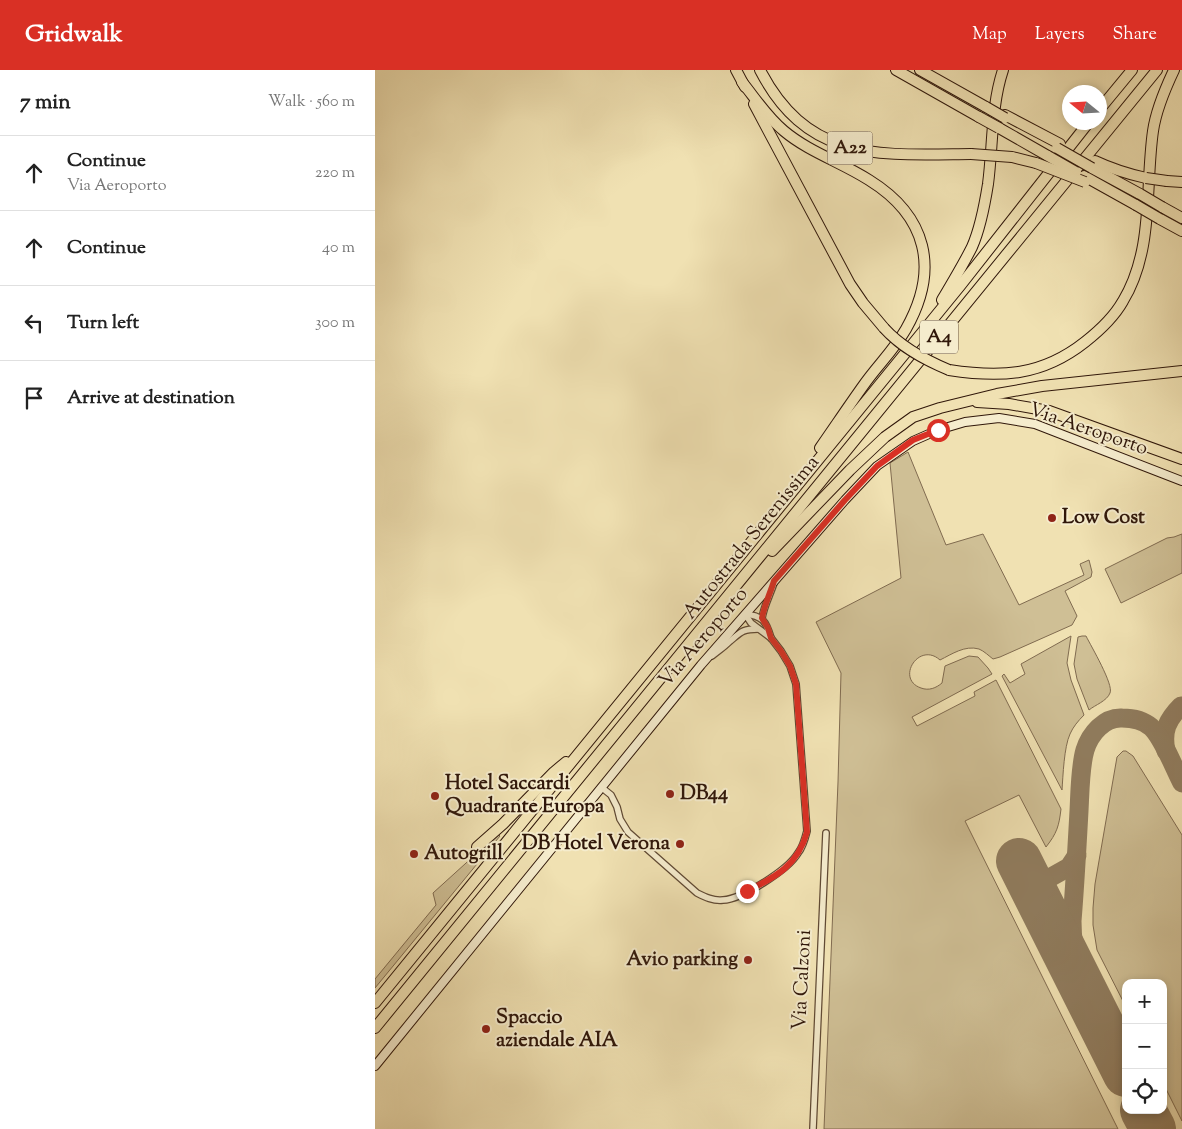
<!DOCTYPE html>
<html lang="en">
<head>
<meta charset="utf-8">
<style>
  body { margin:0; font-family:"Sorts Mill Goudy",serif; background:#f6f6f6; color:#222 }
  .controls { position:absolute; right:15px; bottom:15px; display:grid; overflow:hidden; border-radius:10px; box-shadow:0 2px 8px #0003 }
  .controls button { width:45px; height:45px; display:grid; place-items:center; padding:0; border:0; border-bottom:1px solid #e0e0e0; background:#fff; color:#222; font:25px sans-serif }
  .compass { position:absolute; left:687px; top:15px; width:45px; height:45px; border-radius:50%; background:#fff; box-shadow:0 2px 8px #0003; rotate:288deg }
  .stop { position:absolute; width:15px; height:15px; margin:-11px; border:4px solid #d93025; border-radius:50%; background:#fff }
  .stop.end { background:#d93025; border-color:#fff; box-shadow:0 1px 5px #0008 }
  .list { margin:0; padding:0; list-style:none }
  h2 { display:flex; justify-content:space-between; align-items:center; height:65px; margin:0; padding:0 20px; font-size:21px }
  h2 small { font-size:16px; font-weight:400; color:#767676 }
  .list li { display:grid; grid-template-columns:32px 1fr auto; gap:15px; align-items:center; box-sizing:border-box; height:75px; padding:0 20px; border-top:1px solid #e0e0e0 }
  .list b { display:block; font-size:19px; white-space:nowrap }
  .list p { margin:0; font-size:16px; white-space:nowrap; color:#767676 }
  .list em { font-size:16px; font-style:normal; color:#767676 }
  .icon { flex:none; width:28px; height:28px; fill:none; stroke:currentColor; stroke-width:2; stroke-linecap:round; stroke-linejoin:round }
  .map { position:relative; flex:none; width:807px; height:1059px; overflow:hidden }
  header { display:flex; align-items:center; gap:30px; box-sizing:border-box; height:70px; padding:0 25px; background:#d93025; color:#fff }
  header strong { font-size:24px }
  nav { display:flex; gap:28px; margin-inline-start:auto; font-size:18px }
  main { display:flex }
  aside { flex:1; background:#fff }
  .map>svg:first-child { display:block }
  .green { fill:#cfbf95; stroke:#806b50 }
  .lines { fill:none; stroke-linecap:round; stroke-linejoin:round }
  .taxiway { stroke:#907c5e; stroke-width:19 }
  .runway { stroke:#907c5e; stroke-width:46 }
  .street-casing { stroke:#604a34; stroke-width:8 }
  .secondary-casing { stroke:#30170a; stroke-width:10 }
  .highway-casing { stroke:#30170a; stroke-width:12 }
  .street { stroke:#f5eccd; stroke-width:5.5 }
  .secondary { stroke:#f5eccd; stroke-width:8 }
  .highway { stroke:#f0e1b2; stroke-width:10 }
  .highway-bridge-casing { stroke:#30170a; stroke-width:12; stroke-linecap:butt }
  .highway-bridge { stroke:#f0e1b2; stroke-width:10 }
  .route { stroke:#d93025; stroke-width:6 }
  .poi-dot { fill:#8f2418; stroke:#f5eccd; stroke-width:2 }
  .labels { text-anchor:middle; dominant-baseline:central; stroke-width:4; stroke-linejoin:round; paint-order:stroke }
  .shield { fill:#f5eccd; stroke:#6b5744; stroke-width:1 }
  .shield-label { font-size:19px; font-weight:bold; fill:#30170a }
  .street-label { font-size:20px; fill:#30170a; stroke:#f5eccd }
  .poi-label { font-size:20px; font-weight:bold; fill:#30170a; stroke:#f5eccd; text-anchor:start }
</style>
</head>
<body>
<header>
<strong>Gridwalk</strong>
<nav><a>Map</a><a>Layers</a><a>Share</a></nav>
</header>
<main>
<aside>
<h2>7 min<small>Walk · 560 m</small></h2>
<ul class="list">
<li><svg class="icon" aria-label="ahead" viewBox="0 0 24 24"><path d="M12 20V5M6 11l6-6 6 6"/></svg><div><b>Continue</b><p>Via Aeroporto</p></div><em>220 m</em></li>
<li><svg class="icon" aria-label="ahead" viewBox="0 0 24 24"><path d="M12 20V5M6 11l6-6 6 6"/></svg><div><b>Continue</b></div><em>40 m</em></li>
<li><svg class="icon" aria-label="left" viewBox="0 0 24 24"><path d="M17 20v-9H6M10 6l-5 5 5 5"/></svg><div><b>Turn left</b></div><em>300 m</em></li>
<li><svg class="icon" aria-label="arrive" viewBox="0 0 24 24"><path d="M6 21V4h12l-3 4 3 4H6"/></svg><div><b>Arrive at destination</b></div></li>
</ul>
</aside>
<div class="map">
<svg width="807" height="1059" viewBox="0 0 807 1059">
  <rect width="100%" height="100%" fill="#f0e1b2"/>
  <filter id="stains"><feTurbulence type="fractalNoise" baseFrequency=".004" numOctaves="4"/><feColorMatrix values="0 0 0 0 .2 0 0 0 0 .09 0 0 0 0 .02 0 0 0 .5 -.17"/></filter>
  <radialGradient id="worn" r=".72"><stop offset=".6" stop-color="#630" stop-opacity="0"/><stop offset="1" stop-color="#630" stop-opacity=".3"/></radialGradient>
  <!-- green -->
  <g class="green">
    <path d="M 533,382 L 571,475 L 608,464 L 644,535 L 709,505 L 705,494 L 714,490 L 717,502 L 716,507 L 690,521 L 702,546 L 697,555 L 625,587 L 618,589 C 614,586 609,581 604,579 C 590,575 577,584 565,590 C 544,571 520,609 546,618 C 554,621 561,618 567,613 L 570,596 L 594,586 L 603,587 L 613,598 L 617,604 L 537,647 L 542,656 L 600,626 L 599,622 L 621,610 L 686,739 C 684,756 682,763 671,777 L 644,725 L 590,751 L 743,1059 L 449,1059 L 463,712 L 466,603 L 441,552 L 526,508 L 515,393 Z"/>
    <polygon points="807,464 807,503 746,533 730,499 792,468 799,467"/>
    <path d="M 696,566 L 692,593 L 696,610 L 709,645 C 703,651 698,657 695,664 C 689,677 688,706 687,720 L 627,606 L 629,604 L 635,613 L 650,604 L 646,594 Z"/>
    <path d="M 707,566 L 711,566 C 716,576 739,615 735,623 C 732,631 720,635 714,640 L 702,609 L 699,594 L 703,567 Z"/>
    <polygon points="748,681 751,681 758,686 807,765 807,1051 788,1013 788,913 751,913 751,937 722,880 718,855 718,838 720,814 742,687"/>
    <polygon points="123,764 125,766 0,918 0,909 61,835 58,823"/>
  </g>
  <g class="lines">
    <!-- taxiway -->
    <g class="taxiway">
      <path d="M 791,681 C 787,661 792,650 806,636"/>
      <polyline points="665,833 664,823 665,817 669,811 694,797 702,785"/>
      <path d="M 704,910 C 700,890 697,871 697,851 C 700,814 702,777 704,741 C 705,723 705,697 710,680 C 715,664 729,647 747,648 C 757,648 768,650 776,657 C 788,668 799,698 807,713"/>
    </g>
    <!-- runway -->
    <g class="runway">
      <polyline points="644,791 751,1004"/>
      <polyline points="768,1040 778,1059"/>
    </g>
    <!-- street casing -->
    <g class="street-casing">
      <g id="street">
        <path d="M 370,544 C 388,546 391,551 396,568"/>
        <path d="M 387,548 C 389,536 395,525 399,513"/>
        <path d="M 337,586 C 343,581 349,577 354,572 C 366,562 367,559 383,559"/>
        <path d="M 226,717 L 236,725 L 242,737 L 245,749 L 253,762 L 322,823 C 330,827 338,831 348,830 C 367,829 413,800 423,783 C 428,777 430,769 432,761 L 421,614 L 415,596 L 406,581 L 396,568 L 376,553 L 370,544"/>
        <polyline points="438,1059 451,763"/>
      </g>
    </g>
    <!-- secondary casing -->
    <g class="secondary-casing">
      <polyline id="secondary" points="0,996 326,595 470,430 502,396 538,371 563,360 590,352 624,348 660,354 807,411"/>
    </g>
    <!-- highway casing -->
    <g class="highway-casing">
      <g id="highway">
        <polyline points="361,0 370,17"/>
        <path d="M 385,0 C 433,93 506,85 596,84"/>
        <polyline points="521,0 604,47"/>
        <polyline points="545,0 611,37"/>
        <path d="M 367,12 C 380,28 392,47 409,61 C 434,82 466,92 494,110 C 552,146 565,199 531,259 C 519,280 501,297 488,316 C 473,337 459,358 445,378"/>
        <polyline points="379,34 475,214 488,233 509,258"/>
        <polyline points="724,40 757,0"/>
        <polyline points="630,45 685,74"/>
        <polyline points="624,58 673,86"/>
        <polyline points="637,87 661,93"/>
        <path d="M 720,91 C 737,99 753,104 771,108"/>
        <polyline points="717,98 765,124"/>
        <polyline points="709,106 761,135"/>
        <polyline points="792,111 807,112"/>
        <polyline points="787,137 807,148"/>
        <polyline points="785,149 807,161"/>
        <path d="M 567,230 C 577,213 588,195 597,177 C 605,159 610,133 613,114 C 618,76 616,36 628,0"/>
        <path d="M 574,300 C 626,308 667,306 710,272 C 724,261 739,247 748,231 C 779,180 770,117 778,61 C 781,40 790,19 799,0"/>
        <polyline points="602,332 634,334 674,341 807,389"/>
        <polyline points="397,481 475,400 510,367 538,347 565,338 622,324 667,316 807,301"/>
        <polyline points="102,777 128,754 179,702 191,692"/>
        <polyline points="0,933 585,216 714,52"/>
        <polyline points="0,958 782,0"/>
      </g>
    </g>
    <!-- street -->
    <use href="#street" class="street"/>
    <!-- secondary -->
    <use href="#secondary" class="secondary"/>
    <!-- highway -->
    <use href="#highway" class="highway"/>
    <!-- highway-bridge casing -->
    <g class="highway-bridge-casing">
      <g id="highway-bridge">
        <polyline points="611,37 630,48"/>
        <polyline points="604,47 624,58"/>
        <polyline points="682,78 717,98"/>
        <polyline points="596,84 637,87"/>
        <polyline points="673,86 701,102"/>
        <polyline points="661,93 710,112"/>
        <polyline points="771,108 792,111"/>
        <polyline points="765,124 787,137"/>
        <polyline points="761,135 785,149"/>
        <path d="M 509,258 C 527,278 550,290 574,300"/>
      </g>
    </g>
    <!-- highway-bridge -->
    <use href="#highway-bridge" class="highway-bridge"/>
  </g>
  <g class="lines">
    <!-- route -->
    <path class="route" d="M 372,821 C 401,807 423,795 432,762 L 421,614 L 415,596 L 406,581 L 396,568 L 393,558 L 387,548 C 389,536 395,524 399,511 L 470,430 L 502,396 L 538,370 L 563,360"/>
  </g>
  <!-- markers -->
  <g class="poi-dot">
    <circle cx="677" cy="448" r="5"/>
    <circle cx="295" cy="724" r="5"/>
    <circle cx="60" cy="726" r="5"/>
    <circle cx="305" cy="774" r="5"/>
    <circle cx="39" cy="784" r="5"/>
    <circle cx="373" cy="890" r="5"/>
    <circle cx="111" cy="959" r="5"/>
  </g>
  <g class="labels">
    <!-- shield labels -->
    <g class="shield">
      <rect x="452.5" y="61.5" width="45" height="33" rx="4"/>
      <rect x="545" y="250.5" width="38" height="33" rx="4"/>
    </g>
    <g class="shield-label">
      <text x="475" y="78">A22</text>
      <text x="564" y="267">A4</text>
    </g>
    <!-- street labels -->
    <g class="street-label">
      <text transform="translate(713 360) rotate(19)">Via Aeroporto</text>
      <text transform="translate(377 468) rotate(-51)">Autostrada Serenissima</text>
      <text transform="translate(329 568) rotate(-49)">Via Aeroporto</text>
      <text transform="translate(428 910) rotate(-87)">Via Calzoni</text>
    </g>
    <!-- poi labels -->
    <g class="poi-label">
      <text x="687" y="448">Low Cost</text>
      <text x="70" y="714">Hotel Saccardi<tspan x="70" dy="23">Quadrante Europa</tspan></text>
      <text x="305" y="724">DB44</text>
      <text x="295" y="774" text-anchor="end">DB Hotel Verona</text>
      <text x="49" y="784">Autogrill</text>
      <text x="363" y="890" text-anchor="end">Avio parking</text>
      <text x="121" y="948">Spaccio<tspan x="121" dy="23">aziendale AIA</tspan></text>
    </g>
  </g>
  <rect width="100%" height="100%" filter="url(#stains)"/>
  <rect width="100%" height="100%" fill="url(#worn)"/>
</svg>
<div class="controls">
<button>+</button>
<button>−</button>
<button><svg class="icon" aria-label="locate" viewBox="0 0 24 24"><circle cx="12" cy="12" r="6"/><path d="M12 2v4M12 18v4M2 12h4M18 12h4"/></svg></button>
</div>
<svg class="compass" viewBox="-18 -18 36 36"><path d="M0-13l5 13h-10z" fill="#e53935"/><path d="M0 13l5-13h-10z" fill="#767676"/></svg>
<div class="stop" style="left:563px;top:360px"></div>
<div class="stop end" style="left:372px;top:821px"></div>
</div>
</main>
</body>
</html>
